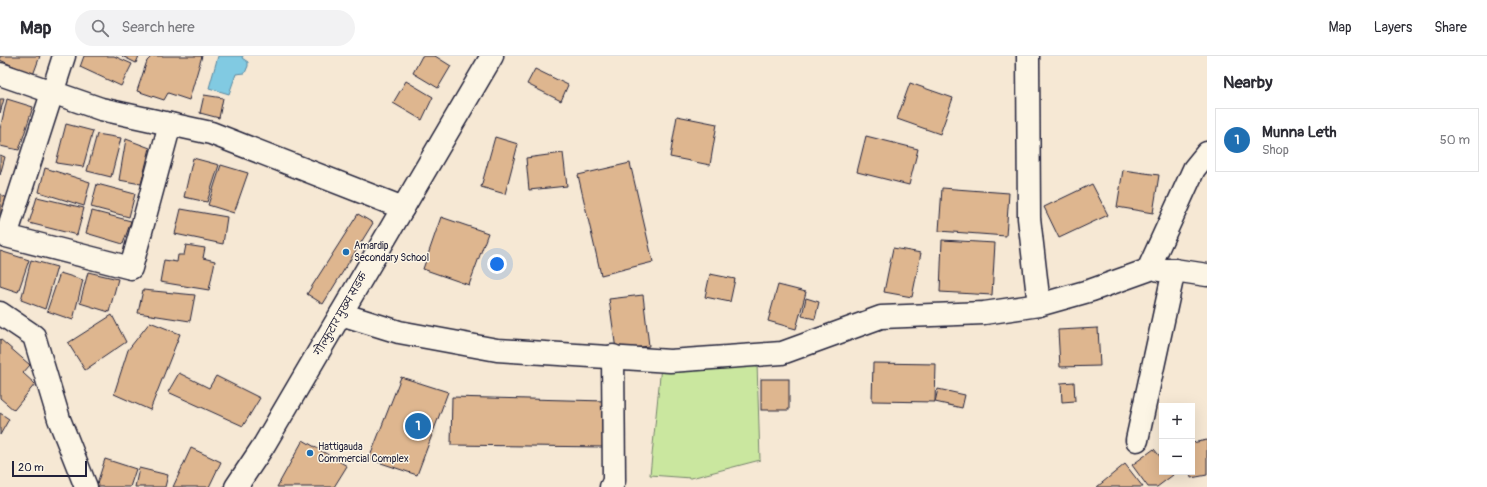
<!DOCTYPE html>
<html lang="en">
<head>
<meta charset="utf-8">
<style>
  body { margin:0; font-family:Pangolin,"Playpen Sans Deva",sans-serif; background:#f2f2f3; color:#2b2b33 }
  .controls { position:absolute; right:12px; bottom:12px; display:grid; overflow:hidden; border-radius:0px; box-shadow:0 4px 16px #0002 }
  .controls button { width:36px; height:36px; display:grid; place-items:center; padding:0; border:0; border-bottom:1px solid #e1e1e2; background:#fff; color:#2b2b33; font:20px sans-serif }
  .scale { position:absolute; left:12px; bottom:10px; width:75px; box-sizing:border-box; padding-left:4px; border:2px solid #22223b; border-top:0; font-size:11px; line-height:14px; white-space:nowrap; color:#22223b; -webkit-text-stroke:3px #fcf5e5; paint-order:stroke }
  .you { position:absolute; left:497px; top:208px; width:14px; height:14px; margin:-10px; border:3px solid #fff; border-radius:50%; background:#1a73e8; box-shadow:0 0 0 6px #1a73e833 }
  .badge { display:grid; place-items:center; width:26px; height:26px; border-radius:50%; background:#1f6fb2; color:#fff; font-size:13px; font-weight:700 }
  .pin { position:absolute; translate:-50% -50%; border:2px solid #fff; box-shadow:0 1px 4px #0006 }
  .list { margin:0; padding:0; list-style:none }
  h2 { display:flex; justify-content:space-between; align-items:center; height:52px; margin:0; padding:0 16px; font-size:17px }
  h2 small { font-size:13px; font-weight:400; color:#7c7c81 }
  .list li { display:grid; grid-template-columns:26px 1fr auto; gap:12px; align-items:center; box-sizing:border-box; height:64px; margin:0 8px 8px; padding:0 8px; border:1px solid #e1e1e2; border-radius:0px }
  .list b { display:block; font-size:15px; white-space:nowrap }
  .list p { margin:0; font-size:13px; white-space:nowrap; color:#7c7c81 }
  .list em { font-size:13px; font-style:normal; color:#7c7c81 }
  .icon { flex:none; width:22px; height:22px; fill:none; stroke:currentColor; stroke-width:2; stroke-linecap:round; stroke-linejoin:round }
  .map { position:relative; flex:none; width:1207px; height:431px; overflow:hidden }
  header { display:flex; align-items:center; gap:24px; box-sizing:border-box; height:56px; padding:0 20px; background:#fff; border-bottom:1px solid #e1e1e2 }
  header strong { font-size:19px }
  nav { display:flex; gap:22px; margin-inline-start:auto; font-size:14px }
  .search { width:280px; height:36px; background:#f2f2f3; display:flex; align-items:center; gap:10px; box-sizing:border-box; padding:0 14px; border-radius:22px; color:#7c7c81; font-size:15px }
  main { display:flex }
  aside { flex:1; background:#fff }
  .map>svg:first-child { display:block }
  .green { fill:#cae79f; stroke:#76846d }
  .water { fill:#81cae2; stroke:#5b879f }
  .building { fill:#deb68f; stroke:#22223b }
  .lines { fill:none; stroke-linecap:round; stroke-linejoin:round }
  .street-casing { stroke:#22223b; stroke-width:25 }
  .secondary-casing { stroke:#22223b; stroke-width:25 }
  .street { stroke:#fcf5e5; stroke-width:22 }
  .secondary { stroke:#fcf5e5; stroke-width:22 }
  .poi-dot { fill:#1f6fb2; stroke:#fcf5e5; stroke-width:1.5 }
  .labels { text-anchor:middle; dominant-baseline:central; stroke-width:3; stroke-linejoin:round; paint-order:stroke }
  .poi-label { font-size:10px; fill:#22223b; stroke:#fcf5e5; text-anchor:start }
  .street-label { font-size:10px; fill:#22223b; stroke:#fcf5e5 }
</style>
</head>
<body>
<header>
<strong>Map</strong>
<div class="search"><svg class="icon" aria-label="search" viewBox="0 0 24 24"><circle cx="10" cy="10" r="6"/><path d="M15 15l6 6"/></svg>Search here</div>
<nav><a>Map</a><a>Layers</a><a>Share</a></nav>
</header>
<main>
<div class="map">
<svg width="1207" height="431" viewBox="0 0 1207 431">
  <rect width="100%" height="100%" fill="#f6e8d4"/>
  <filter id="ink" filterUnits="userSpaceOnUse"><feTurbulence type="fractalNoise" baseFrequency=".025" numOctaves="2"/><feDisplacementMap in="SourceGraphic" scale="8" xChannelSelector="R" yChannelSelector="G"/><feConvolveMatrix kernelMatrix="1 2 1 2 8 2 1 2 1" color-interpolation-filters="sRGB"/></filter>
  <g filter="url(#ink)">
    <!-- green -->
    <polygon class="green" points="757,307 760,404 691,422 650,419 661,310"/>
    <!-- water -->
    <polygon class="water" points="218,0 243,0 242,2 248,6 248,10 245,17 236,18 229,38 209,32"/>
    <!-- building -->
    <g class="building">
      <polygon points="0,0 40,0 33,19 0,4"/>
      <polygon points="84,0 114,0 132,8 121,30 80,11"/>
      <polygon points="122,0 139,0 136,7"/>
      <polygon points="152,0 202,0 189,44 168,37 164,44 137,35 147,5"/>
      <polygon points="422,0 435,0 451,10 438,32 413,17"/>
      <polygon points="535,13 568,29 561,45 527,28"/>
      <polygon points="406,25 433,41 422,64 393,47"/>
      <polygon points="910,27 953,42 940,78 897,63"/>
      <polygon points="204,39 223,42 219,62 200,57"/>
      <polygon points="0,43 4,43 0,57"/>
      <polygon points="7,43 33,51 19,94 0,90 0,73"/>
      <polygon points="677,60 717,68 710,109 670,101"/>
      <polygon points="66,68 93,75 83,111 56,107"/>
      <polygon points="97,78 121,82 111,121 87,115"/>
      <polygon points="866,80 918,93 909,129 857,116"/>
      <polygon points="495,81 518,88 505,138 481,131"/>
      <polygon points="126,83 150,92 141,128 119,124"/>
      <polygon points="563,97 567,130 529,134 526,102"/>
      <polygon points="0,99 5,101 0,119"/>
      <polygon points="193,102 219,109 207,146 184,141"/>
      <polygon points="630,107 653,206 601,219 578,119"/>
      <polygon points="221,109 248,117 234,157 208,149"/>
      <polygon points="45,112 90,126 84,150 39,136"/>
      <polygon points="1123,114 1159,119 1153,157 1117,151"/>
      <polygon points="97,128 135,138 129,161 91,151"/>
      <polygon points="1092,128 1108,159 1059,182 1044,151"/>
      <polygon points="942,132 1009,137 1006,180 939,175"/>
      <polygon points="0,138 7,142 0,165"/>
      <polygon points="37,141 84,152 77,179 29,167"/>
      <polygon points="181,153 227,161 223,188 175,178"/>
      <polygon points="92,155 131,165 123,188 86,177"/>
      <polygon points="358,158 373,167 323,248 307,238"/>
      <polygon points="441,161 488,177 469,229 423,213"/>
      <polygon points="942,184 995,187 992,239 940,236"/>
      <polygon points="186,189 205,192 203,202 215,205 209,234 160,226 164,204 177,206 178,199 184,199"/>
      <polygon points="893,192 921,197 912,241 884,236"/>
      <polygon points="0,195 29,204 18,236 0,230"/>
      <polygon points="31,204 57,211 45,253 21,244"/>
      <polygon points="88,216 118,223 109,256 80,247"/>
      <polygon points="60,217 83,224 73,264 47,255"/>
      <polygon points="710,218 735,223 730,246 705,241"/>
      <polygon points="778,229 806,236 796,273 768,265"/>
      <polygon points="143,234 195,239 190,265 138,257"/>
      <polygon points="643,239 649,290 616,294 609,243"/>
      <polygon points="806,242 819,246 815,263 802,260"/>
      <polygon points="112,259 126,286 85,314 68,287"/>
      <polygon points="150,266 180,278 150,354 114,338 128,294"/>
      <polygon points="1098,272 1100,310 1060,311 1058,274"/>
      <polygon points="0,283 30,309 23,317 35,328 14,354 0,342"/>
      <polygon points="873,307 936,308 935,346 872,345"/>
      <polygon points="179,317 209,332 216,320 260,342 243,370 168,336"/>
      <polygon points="401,321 448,336 417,419 369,403"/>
      <rect x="761" y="323" width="28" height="31"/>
      <polygon points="1074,326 1075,345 1062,346 1061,327"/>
      <polygon points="938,333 965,339 962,352 935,346"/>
      <polygon points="452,341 605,345 603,391 451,389"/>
      <polygon points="0,357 9,363 0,379"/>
      <polygon points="303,384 347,410 334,431 277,431"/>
      <polygon points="1207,384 1207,419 1191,422 1190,416 1192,416 1192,387"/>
      <polygon points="191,392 221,406 209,431 173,431"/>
      <polygon points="1154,393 1162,403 1162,416 1171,416 1173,419 1157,431 1148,431 1132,409"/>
      <polygon points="105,403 136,413 130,431 96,431"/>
      <polygon points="1125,408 1143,431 1097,431"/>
      <polygon points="139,412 168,419 165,431 135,431"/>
    </g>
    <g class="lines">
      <!-- street casing -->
      <g class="street-casing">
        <g id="street">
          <polyline points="64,0 6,180 131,212 170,68"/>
          <polyline points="1028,0 1029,162 1039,249"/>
          <polyline points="0,18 101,53 211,77 403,152"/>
          <polyline points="1159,214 1174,214 1207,219"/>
          <polyline points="0,257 34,280 59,363 86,431"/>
          <polyline points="341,258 399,276 497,294 670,305 782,297 881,261 984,257 1039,249 1092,234 1148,214 1194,113 1207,97"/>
          <polyline points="1137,384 1174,214"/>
          <polyline points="611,431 614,425 613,300"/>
        </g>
      </g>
      <!-- secondary casing -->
      <g class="secondary-casing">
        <polyline id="secondary" points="236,431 264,389 492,0"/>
      </g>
      <!-- street -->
      <use href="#street" class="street"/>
      <!-- secondary -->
      <use href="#secondary" class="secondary"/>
    </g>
  </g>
  <!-- markers -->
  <g class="poi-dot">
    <circle cx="346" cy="196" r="4"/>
    <circle cx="310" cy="397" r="4"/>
  </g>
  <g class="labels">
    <!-- poi labels -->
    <g class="poi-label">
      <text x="354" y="190">Amardip<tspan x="354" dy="12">Secondary School</tspan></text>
      <text x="318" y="391">Hattigauda<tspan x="318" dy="12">Commercial Complex</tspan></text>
    </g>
    <!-- street labels -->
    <g class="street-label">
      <text transform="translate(341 258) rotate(-60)">गोल्फुटार मुख्य सडक</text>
    </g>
  </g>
</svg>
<div class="controls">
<button>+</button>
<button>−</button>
</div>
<div class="scale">20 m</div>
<div class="you"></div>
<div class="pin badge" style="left:418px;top:370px">1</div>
</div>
<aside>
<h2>Nearby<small></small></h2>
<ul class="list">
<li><span class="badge">1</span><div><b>Munna Leth</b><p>Shop</p></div><em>50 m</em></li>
</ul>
</aside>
</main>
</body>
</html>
